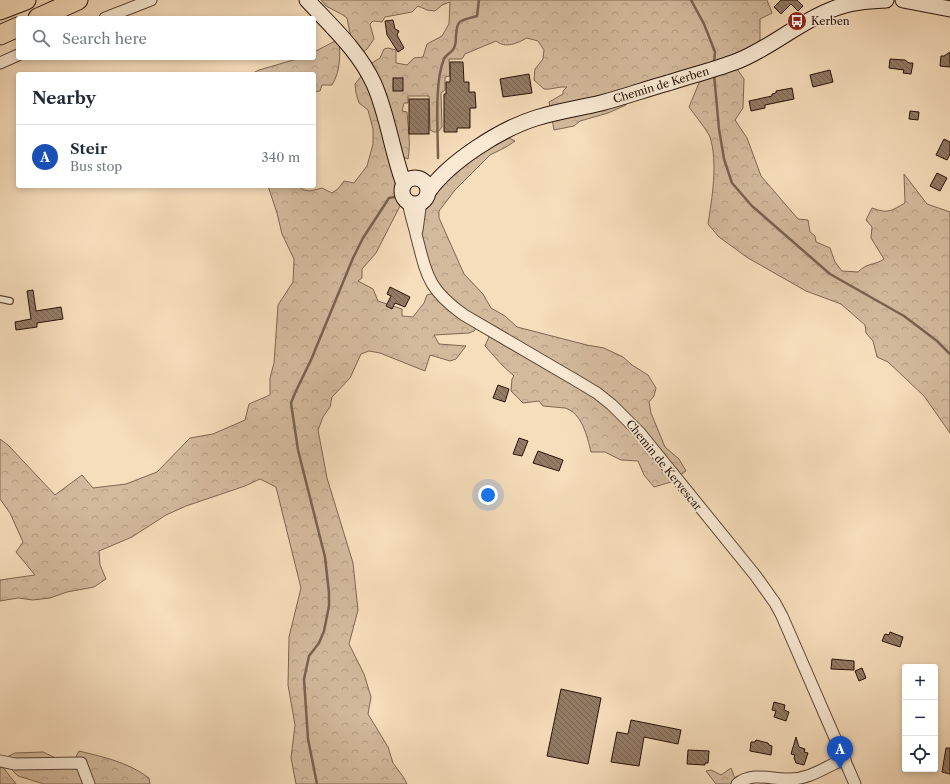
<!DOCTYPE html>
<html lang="en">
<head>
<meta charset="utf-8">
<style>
  body { margin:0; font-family:"Libre Caslon Text",serif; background:#f2f2f3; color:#1f2937 }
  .controls { position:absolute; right:12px; bottom:12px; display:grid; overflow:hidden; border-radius:4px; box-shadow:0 2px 6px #0003 }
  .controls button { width:36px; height:36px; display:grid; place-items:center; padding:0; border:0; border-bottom:1px solid #e0e1e3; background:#fff; color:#1f2937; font:20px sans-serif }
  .you { position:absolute; left:488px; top:495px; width:14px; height:14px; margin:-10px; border:3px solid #fff; border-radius:50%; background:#1a73e8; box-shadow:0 0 0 6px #1a73e833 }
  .badge { display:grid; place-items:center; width:26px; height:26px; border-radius:50%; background:#0b8043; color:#fff; font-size:13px; font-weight:700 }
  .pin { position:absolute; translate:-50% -33px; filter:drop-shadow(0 1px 2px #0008) }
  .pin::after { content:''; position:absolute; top:21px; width:14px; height:12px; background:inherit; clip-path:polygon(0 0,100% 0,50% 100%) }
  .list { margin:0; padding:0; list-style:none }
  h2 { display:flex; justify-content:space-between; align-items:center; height:52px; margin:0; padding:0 16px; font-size:17px }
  h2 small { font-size:13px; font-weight:400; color:#747a83 }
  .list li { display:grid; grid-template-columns:26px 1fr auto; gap:12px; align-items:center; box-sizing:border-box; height:64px; padding:0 16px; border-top:1px solid #e0e1e3 }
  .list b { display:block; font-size:15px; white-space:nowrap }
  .list p { margin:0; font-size:13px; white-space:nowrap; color:#747a83 }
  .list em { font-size:13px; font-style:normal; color:#747a83 }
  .icon { flex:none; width:22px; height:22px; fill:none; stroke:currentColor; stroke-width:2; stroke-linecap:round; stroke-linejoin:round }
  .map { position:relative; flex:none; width:950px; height:784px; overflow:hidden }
  .search { position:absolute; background:#fff; box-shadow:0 2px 6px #0003; left:16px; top:16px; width:300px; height:44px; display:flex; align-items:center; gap:10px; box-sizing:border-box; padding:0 14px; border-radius:4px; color:#747a83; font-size:15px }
  .panel { position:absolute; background:#fff; box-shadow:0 2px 6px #0003; left:16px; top:72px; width:300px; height:116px; border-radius:4px }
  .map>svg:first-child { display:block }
  .forest { fill:url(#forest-crowns); stroke:#7d6652 }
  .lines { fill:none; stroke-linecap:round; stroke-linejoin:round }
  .stream { stroke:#79624f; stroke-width:2.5 }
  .building { fill:url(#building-back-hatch); stroke:#271108 }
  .lane-casing { stroke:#5b4435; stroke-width:8 }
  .street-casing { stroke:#5b4435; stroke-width:13 }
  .secondary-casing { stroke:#271108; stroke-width:17 }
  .highway-casing { stroke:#271108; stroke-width:21 }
  .lane { stroke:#f9e9d3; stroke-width:5.5 }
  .street { stroke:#f9e9d3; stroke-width:11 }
  .secondary { stroke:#f9e9d3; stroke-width:15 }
  .highway { stroke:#f6ddbb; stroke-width:19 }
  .labels { text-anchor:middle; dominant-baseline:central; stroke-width:3; stroke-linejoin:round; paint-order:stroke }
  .poi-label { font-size:11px; fill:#271108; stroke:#f9e9d3; text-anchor:start }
  .street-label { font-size:11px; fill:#271108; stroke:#f9e9d3 }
</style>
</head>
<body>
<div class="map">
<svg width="950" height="784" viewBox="0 0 950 784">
  <defs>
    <pattern id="forest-crowns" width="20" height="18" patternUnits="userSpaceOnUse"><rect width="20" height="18" fill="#d3ba9d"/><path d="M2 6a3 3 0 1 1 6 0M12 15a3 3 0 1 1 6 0" fill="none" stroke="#b59f86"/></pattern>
    <pattern id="building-back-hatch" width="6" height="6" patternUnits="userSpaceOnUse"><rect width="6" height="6" fill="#937b65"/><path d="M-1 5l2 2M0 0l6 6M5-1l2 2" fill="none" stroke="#786351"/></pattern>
  </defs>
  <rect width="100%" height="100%" fill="#f6ddbb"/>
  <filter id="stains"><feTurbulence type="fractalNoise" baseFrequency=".005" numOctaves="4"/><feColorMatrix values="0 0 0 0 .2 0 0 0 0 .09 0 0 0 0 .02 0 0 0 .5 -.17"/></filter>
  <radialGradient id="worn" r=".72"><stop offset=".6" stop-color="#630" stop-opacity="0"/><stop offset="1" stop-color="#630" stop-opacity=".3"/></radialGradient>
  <!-- forest -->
  <g class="forest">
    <path d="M 321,0 L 767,0 L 772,13 L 760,19 L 760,40 L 755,44 L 745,49 L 735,66 L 744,79 L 743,108 L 735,120 L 747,138 L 761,176 L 798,219 L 808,220 L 810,232 L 815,236 L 816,242 L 830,248 L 835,262 L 842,271 L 858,272 C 868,262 874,266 884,259 L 871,238 L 872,227 L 866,220 L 872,208 C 888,214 891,211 905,203 L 904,174 L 927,204 L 950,212 L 950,433 L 924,396 L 888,362 L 877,357 L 873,341 L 866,333 L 865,325 L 841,304 L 806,291 L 748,258 L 719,237 L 708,224 C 712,199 718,162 710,137 C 707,130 694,114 689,107 L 699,83 L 697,70 L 627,91 L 626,105 L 608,113 L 580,121 L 574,126 L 554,130 L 549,102 L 563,94 L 563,91 L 567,87 C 559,86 552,90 544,89 L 534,80 L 535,69 L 543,59 L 544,50 L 538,41 L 527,38 C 517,43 506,49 496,41 L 465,54 L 462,59 L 449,59 L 450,76 L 445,77 L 445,90 L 441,93 L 442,127 L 438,132 L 434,132 L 430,130 L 429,96 L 408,96 L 408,103 L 404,103 L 402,111 L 407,112 C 408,128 411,144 408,159 L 403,157 L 399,148 L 398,191 L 403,200 L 376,253 L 362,269 L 362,278 L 358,281 L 373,289 L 378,301 L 402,309 L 402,316 L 413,317 L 424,303 L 427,295 L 434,293 L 419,236 L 420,222 L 427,205 L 438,187 L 450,174 L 505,136 L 515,141 L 506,147 L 490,155 L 455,190 L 439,211 L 439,218 L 464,274 L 483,294 L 491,308 L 505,316 L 517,327 L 587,345 L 604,348 L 623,357 L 632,365 L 648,375 L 656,388 L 654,396 L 649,402 L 651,413 L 665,447 L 679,459 L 686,471 L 671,482 L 654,487 L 644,475 L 638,461 L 621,460 L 605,452 L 591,452 C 587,436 582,413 565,408 C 558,407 550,407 543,406 L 539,401 L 523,403 L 511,391 L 512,379 L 514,376 L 502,365 L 485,346 L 493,328 L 481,322 L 474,331 L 469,333 L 434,335 L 439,344 L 466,346 L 456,359 L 450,361 L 430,355 L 425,371 L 380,353 L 369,351 L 361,354 L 350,378 L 332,397 L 330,407 L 323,417 L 318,430 L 327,478 L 353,563 L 358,610 L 349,644 L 364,674 L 371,697 L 368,714 L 388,747 L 393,763 L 404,778 L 407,784 L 296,784 L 291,758 L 295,725 L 288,685 L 289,637 L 301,588 L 276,487 L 260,479 L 245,486 L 186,506 L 166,515 L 132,537 L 99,551 L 100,565 L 106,579 L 94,587 L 67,592 L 50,598 L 33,600 L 18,598 L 0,601 L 0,580 L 35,575 L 16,552 L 23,542 L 10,513 L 0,499 L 0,439 L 8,445 L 55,495 L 82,475 L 93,488 L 126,484 L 157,472 L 190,438 L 213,434 L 245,420 L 249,404 L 270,395 L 270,378 L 274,363 L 278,305 L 293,282 L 294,259 L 282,234 L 277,213 L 269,189 L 267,186 L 298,186 L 304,190 L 310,191 L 322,188 L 332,193 L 338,189 L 344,181 L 354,183 L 367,166 L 373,144 L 373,129 L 368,110 L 359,103 L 356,93 L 355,84 L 372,63 L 380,58 L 384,49 L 388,48 L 396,50 L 396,63 L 407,65 L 414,58 L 423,57 L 427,44 L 442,36 L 449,24 L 450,2 L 442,5 L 435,11 L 427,10 L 418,6 L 412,12 L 385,17 L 382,22 L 373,21 L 370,24 L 374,39 L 367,49 L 362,53 L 351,38 L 347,18 L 343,15 L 326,6 Z"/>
    <path d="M 339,39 C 340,56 341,70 332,85 L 322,85 L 320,91 L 314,92 L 314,74 L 251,74 L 259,70 L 300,58 L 314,58 L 314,52 Z"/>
    <path d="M 79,751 C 103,757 128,762 149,778 L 150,784 L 44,784 L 18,776 L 11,769 L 7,757 L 15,753 L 43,752 L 60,760 L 73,762 Z"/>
    <polygon points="0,765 2,766 16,784 0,784"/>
    <polygon points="731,768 737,784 716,784 706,771 711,770 721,775"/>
  </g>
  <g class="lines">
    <!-- stream -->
    <g class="stream">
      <polyline points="691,0 704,24 715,52 714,63"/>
      <polyline points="714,74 719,129 724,159 732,183 752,206 830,274 904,316 937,341 950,354"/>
      <path d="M 438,158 C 438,132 434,82 444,59 C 446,54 452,53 454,48 C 456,44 456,40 456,36 C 457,18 461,21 477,16 L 479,0"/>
      <polyline points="317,784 308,739 304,679 309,656 319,643 324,631 329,606 329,593 325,557 298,450 291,403 295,393 311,360 353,258 363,238 389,198 394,197"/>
    </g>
  </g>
  <!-- building -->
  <g class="building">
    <polygon points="781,0 797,0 803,6 798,11 791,4 781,14 774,7"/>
    <polygon points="393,20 395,29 399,31 397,35 404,48 398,52 387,35 385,21"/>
    <polygon points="950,52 950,67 940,66 941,56 944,56"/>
    <polygon points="890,59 905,60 909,63 913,63 911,74 903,73 904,70 889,68"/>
    <polygon points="450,62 463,62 464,82 469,82 469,92 475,92 476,108 470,108 470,128 457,128 457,132 444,132 444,94 446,94 446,82 450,82"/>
    <polygon points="830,70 833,82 813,87 810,75"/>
    <polygon points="529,74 532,93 503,97 500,79"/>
    <rect x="393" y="78" width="10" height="13"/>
    <polygon points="792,88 794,99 765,105 765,108 751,111 749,101 772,96 772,94 776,93 776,91"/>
    <rect x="409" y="99" width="20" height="35"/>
    <polygon points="910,111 919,112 918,120 909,119"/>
    <polygon points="944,139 950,142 950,154 947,160 936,155"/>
    <polygon points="937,173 947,178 940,191 930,186"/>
    <polygon points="390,287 410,297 405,307 395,303 392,309 386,306 391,296 387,294"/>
    <polygon points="33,290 36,311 61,307 63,319 37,323 37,327 16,330 15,322 31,319 27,291"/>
    <polygon points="498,385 509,389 505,402 493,398"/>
    <polygon points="519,438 528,441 522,456 513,454"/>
    <polygon points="538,451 563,460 559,471 533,463"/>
    <polygon points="890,632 903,637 900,647 882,641 885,634 889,635"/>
    <polygon points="832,659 854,661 854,670 831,669"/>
    <polygon points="862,668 866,678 859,681 855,671"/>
    <polygon points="561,689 601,698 588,764 547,756"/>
    <polygon points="774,702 785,705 784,710 789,712 786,721 774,717 776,711 772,710"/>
    <polygon points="631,720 681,730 678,744 644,737 639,766 611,762 617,732 628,734"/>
    <polygon points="796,737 799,747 805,749 804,752 808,753 804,765 796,763 794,758 795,755 791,754"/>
    <polygon points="756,740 768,743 769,745 772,746 771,755 750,751 751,742 755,742"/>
    <polygon points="946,748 950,748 950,774 942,772"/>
    <polygon points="688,750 709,751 708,763 705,763 705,765 687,764"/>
  </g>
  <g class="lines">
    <!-- lane casing -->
    <g class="lane-casing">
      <polyline id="lane" points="0,299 10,301"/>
    </g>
    <!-- street casing -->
    <g class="street-casing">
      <g id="street">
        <polyline points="105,18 151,0"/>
        <polyline points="0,63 18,55"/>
        <path d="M 408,201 C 410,214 414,225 417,238 C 427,277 429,290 464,315 L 577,381 L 597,393 L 612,405 L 640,433 L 755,575 L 775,603 L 782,616 L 855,784"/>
        <polyline points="417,230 420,208 422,201"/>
        <polyline points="0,761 15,764 81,763 89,784"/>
        <path d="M 737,784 C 753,771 772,780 790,779 C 811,779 826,766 845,759"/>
      </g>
    </g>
    <!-- secondary casing -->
    <g class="secondary-casing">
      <g id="secondary">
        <path d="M 307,0 C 331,26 359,51 374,84 C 388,116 392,152 404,184"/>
        <polyline points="903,0 950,9"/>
        <circle cx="415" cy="191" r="13"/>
        <path d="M 428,192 C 450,161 501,129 536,118 C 558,111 580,108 601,103 C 624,97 646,89 668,83 C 690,76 713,70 735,62 C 770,49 798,22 833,9 C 850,2 868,1 886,0"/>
      </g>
    </g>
    <!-- highway casing -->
    <g class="highway-casing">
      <g id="highway">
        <polyline points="0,10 26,0"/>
        <polyline points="38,18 78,0"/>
        <polyline points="0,35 18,27"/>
      </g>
    </g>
    <!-- lane -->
    <use href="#lane" class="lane"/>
    <!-- street -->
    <use href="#street" class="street"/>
    <!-- secondary -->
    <use href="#secondary" class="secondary"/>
    <!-- highway -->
    <use href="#highway" class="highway"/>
  </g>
  <!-- icons -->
  <defs>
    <g id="bus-disc" transform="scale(1)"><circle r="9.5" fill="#8f2418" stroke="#f9e9d3"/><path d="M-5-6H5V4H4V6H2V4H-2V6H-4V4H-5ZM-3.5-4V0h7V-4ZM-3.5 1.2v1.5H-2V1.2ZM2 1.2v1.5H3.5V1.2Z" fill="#fff"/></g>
  </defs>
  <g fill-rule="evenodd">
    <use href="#bus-disc" x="797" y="21"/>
  </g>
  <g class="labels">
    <!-- poi labels -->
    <g class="poi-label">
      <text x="811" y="21">Kerben</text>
    </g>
    <!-- street labels -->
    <g class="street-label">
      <text transform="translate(661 85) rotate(-17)">Chemin de Kerben</text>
      <text transform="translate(664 465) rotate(51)">Chemin de Kervescar</text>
    </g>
  </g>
  <rect width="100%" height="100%" filter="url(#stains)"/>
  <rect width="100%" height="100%" fill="url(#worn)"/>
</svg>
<div class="controls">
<button>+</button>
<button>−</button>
<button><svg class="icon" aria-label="locate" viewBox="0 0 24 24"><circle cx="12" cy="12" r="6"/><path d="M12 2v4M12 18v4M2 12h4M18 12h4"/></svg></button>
</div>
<div class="you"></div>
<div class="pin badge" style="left:840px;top:769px;background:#1a4fb4">A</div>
<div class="search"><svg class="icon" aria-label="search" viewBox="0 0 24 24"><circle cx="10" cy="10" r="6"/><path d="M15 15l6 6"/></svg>Search here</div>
<section class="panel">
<h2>Nearby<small></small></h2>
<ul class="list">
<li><span class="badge" style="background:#1a4fb4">A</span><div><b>Steir</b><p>Bus stop</p></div><em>340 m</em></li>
</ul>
</section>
</div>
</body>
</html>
